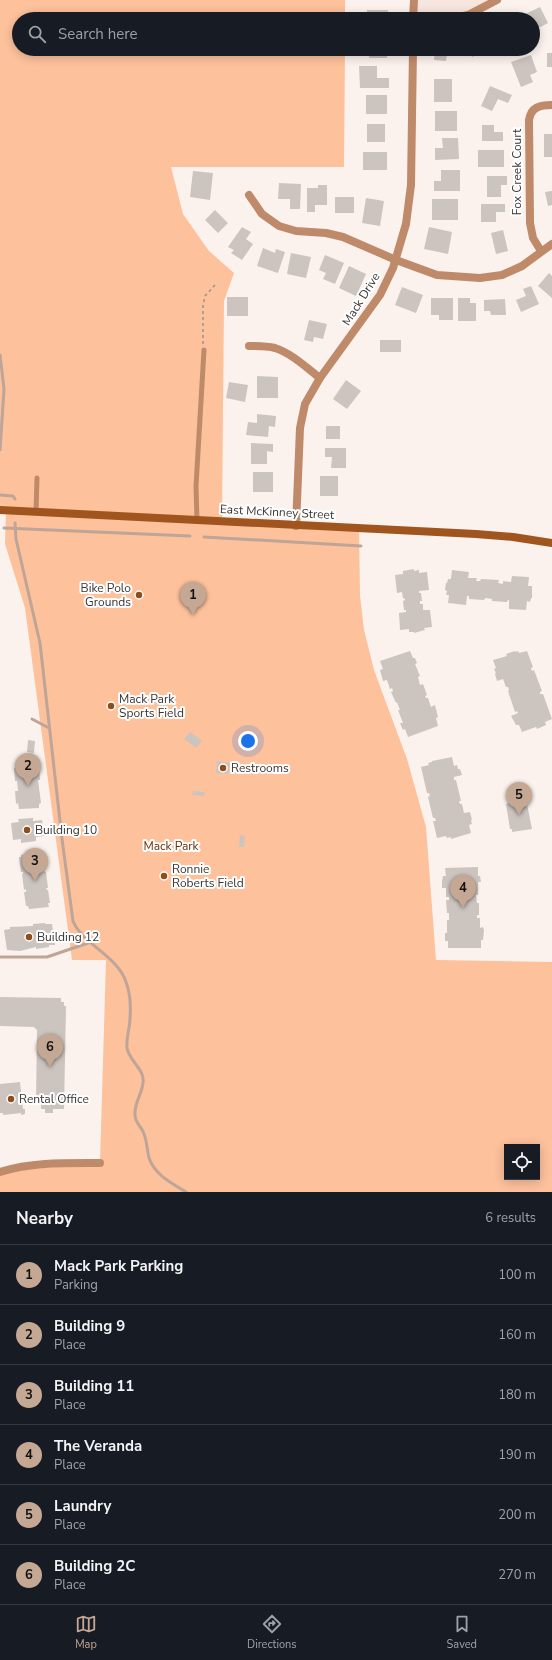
<!DOCTYPE html>
<html lang="en">
<head>
<meta charset="utf-8">
<style>
  body { margin:0; font-family:"Nunito Sans",sans-serif; background:#20242c; color:#f1f3f6 }
  .controls { position:absolute; right:12px; bottom:12px; display:grid; overflow:hidden; border-radius:0px; box-shadow:0 2px 10px #0003 }
  .controls button { width:36px; height:36px; display:grid; place-items:center; padding:0; border:0; border-bottom:1px solid #363941; background:#171b24; color:#f1f3f6; font:20px sans-serif }
  .you { position:absolute; left:248px; top:741px; width:14px; height:14px; margin:-10px; border:3px solid #fff; border-radius:50%; background:#1a73e8; box-shadow:0 0 0 6px #1a73e833 }
  .badge { display:grid; place-items:center; width:26px; height:26px; border-radius:50%; background:#c5a894; color:#111; font-size:13px; font-weight:700 }
  .pin { position:absolute; translate:-50% -33px; filter:drop-shadow(0 1px 2px #0008) }
  .pin::after { content:''; position:absolute; top:21px; width:14px; height:12px; background:inherit; clip-path:polygon(0 0,100% 0,50% 100%) }
  .list { margin:0; padding:0; list-style:none }
  h2 { display:flex; justify-content:space-between; align-items:center; height:52px; margin:0; padding:0 16px; font-size:17px }
  h2 small { font-size:13px; font-weight:400; color:#9ea1a6 }
  .list li { display:grid; grid-template-columns:26px 1fr auto; gap:12px; align-items:center; box-sizing:border-box; height:60px; padding:0 16px; border-top:1px solid #363941 }
  .list b { display:block; font-size:15px; white-space:nowrap }
  .list p { margin:0; font-size:13px; white-space:nowrap; color:#9ea1a6 }
  .list em { font-size:13px; font-style:normal; color:#9ea1a6 }
  .icon { flex:none; width:22px; height:22px; fill:none; stroke:currentColor; stroke-width:2; stroke-linecap:round; stroke-linejoin:round }
  .map { position:relative; flex:none; width:552px; height:1192px; overflow:hidden }
  .search { position:absolute; background:#171b24; box-shadow:0 2px 10px #0003; left:12px; right:12px; top:12px; height:44px; display:flex; align-items:center; gap:10px; box-sizing:border-box; padding:0 14px; border-radius:22px; color:#9ea1a6; font-size:15px }
  .sheet { height:412px; background:#171b24 }
  nav { display:flex; justify-content:space-around; align-items:center; box-sizing:border-box; height:56px; border-top:1px solid #363941; background:#171b24; font-size:11px; color:#9ea1a6 }
  nav a { display:grid; justify-items:center; gap:2px }
  nav .on { color:#c5a894 }
  .map>svg:first-child { display:block }
  .built { fill:#f6e6dd }
  .green { fill:#fdc19c; fill-rule:evenodd }
  .lines { fill:none; stroke-linecap:round; stroke-linejoin:round }
  .stream { stroke:#bea597; stroke-width:3 }
  .building { fill:#ccc4bf }
  .path { stroke:#999390; stroke-width:1.5; stroke-dasharray:3 3; stroke-linecap:butt }
  .service { stroke:#bf8a6a; stroke-width:5 }
  .minor { stroke:#bf8a6a; stroke-width:8 }
  .secondary { stroke:#a0551e; stroke-width:8 }
  .poi-dot { fill:#904d1c; stroke:#fff; stroke-width:1.5 }
  .labels { text-anchor:middle; dominant-baseline:central; stroke-width:4; stroke-linejoin:round; paint-order:stroke }
  .street-label { font-size:12px; fill:#393634; stroke:#fff }
  .poi-label { font-size:12px; fill:#393634; stroke:#fff; text-anchor:start }
  .park-label { font-size:12px; fill:#63310a; stroke:#fff }
</style>
</head>
<body>
<div class="map">
<svg width="552" height="1192" viewBox="0 0 552 1192">
  <rect width="100%" height="100%" fill="#fbf2ed"/>
  <!-- built -->
  <polygon class="built" points="414,0 497,0 449,19 413,19"/>
  <!-- green -->
  <path class="green" d="M 0,0 L 345,0 L 345,19 L 19,19 L 19,49 L 345,49 L 344,167 L 171,167 L 183,214 L 209,251 L 234,273 L 224,301 L 222,522 L 359,528 L 360,596 L 364,630 L 374,670 L 407,759 L 426,827 L 436,960 L 552,962 L 552,1192 L 0,1192 L 0,1172 L 100,1163 L 106,960 L 72,960 L 25,608 L 5,544 L 6,511 L 0,507 ZM 507,1147 L 537,1147 L 537,1177 L 507,1177 Z"/>
  <g class="lines">
    <!-- stream -->
    <g class="stream">
      <polyline points="0,355 4,389 0,450"/>
      <polyline points="0,495 13,496 15,499"/>
      <path d="M 15,523 L 16,539 L 40,643 L 62,839 L 73,921 C 82,944 118,956 126,982 C 130,993 131,1006 130,1018 C 130,1028 126,1037 127,1048 C 129,1061 145,1069 143,1083 C 142,1094 134,1103 135,1115 C 135,1123 142,1127 144,1134 C 147,1141 147,1150 149,1158 C 155,1175 171,1183 186,1192"/>
      <polyline points="4,528 190,536"/>
      <polyline points="204,537 361,546"/>
      <polyline points="32,719 49,728"/>
      <polyline points="0,957 47,957 91,942"/>
    </g>
  </g>
  <!-- building -->
  <g class="building">
    <polygon points="540,7 548,23 533,31 533,19 523,19 521,16"/>
    <rect x="367" y="10" width="21" height="9"/>
    <rect x="369" y="49" width="18" height="9"/>
    <polygon points="435,49 448,49 446,61 434,60"/>
    <polygon points="470,49 493,49 472,57"/>
    <rect x="547" y="53" width="5" height="14"/>
    <polygon points="531,55 537,72 530,75 533,82 521,87 511,62"/>
    <polygon points="359,66 377,66 377,78 389,78 389,88 360,88"/>
    <rect x="434" y="79" width="18" height="23"/>
    <polygon points="490,86 512,95 508,103 498,99 492,111 481,106"/>
    <rect x="366" y="95" width="21" height="19"/>
    <rect x="435" y="111" width="22" height="20"/>
    <rect x="367" y="124" width="18" height="18"/>
    <polygon points="482,125 494,125 494,132 503,132 503,141 482,141"/>
    <rect x="544" y="134" width="8" height="23"/>
    <polygon points="442,138 458,138 459,159 435,160 435,148 443,148"/>
    <rect x="478" y="150" width="26" height="17"/>
    <rect x="363" y="152" width="24" height="18"/>
    <polygon points="441,170 460,170 460,191 434,191 434,181 441,181"/>
    <polygon points="193,171 213,173 210,200 190,197"/>
    <polygon points="487,176 507,176 507,185 501,185 501,197 487,197"/>
    <polygon points="279,183 301,184 300,209 290,209 290,199 278,199"/>
    <polygon points="318,185 327,185 327,205 315,205 315,212 307,212 307,188 318,188"/>
    <polygon points="552,191 552,205 548,206 545,192"/>
    <rect x="335" y="197" width="19" height="16"/>
    <polygon points="366,198 384,201 380,226 362,223"/>
    <rect x="432" y="199" width="26" height="21"/>
    <polygon points="481,204 505,204 505,212 496,212 496,222 481,222"/>
    <polygon points="215,210 228,223 218,233 205,220"/>
    <polygon points="242,227 251,232 246,239 253,244 242,260 231,253 234,250 228,247"/>
    <polygon points="429,227 452,232 448,254 424,249"/>
    <polygon points="503,230 508,251 496,254 491,233"/>
    <polygon points="263,248 275,253 276,249 285,252 278,273 257,266"/>
    <polygon points="291,253 311,257 306,278 287,274"/>
    <polygon points="325,255 344,263 335,284 323,279 326,273 319,270"/>
    <polygon points="349,266 366,274 356,296 339,288"/>
    <polygon points="549,273 552,276 552,298 538,286"/>
    <polygon points="531,286 539,304 521,312 516,300 526,296 523,289"/>
    <polygon points="402,287 423,295 416,313 395,305"/>
    <rect x="227" y="297" width="21" height="19"/>
    <polygon points="431,298 453,298 453,320 439,320 439,315 431,315"/>
    <polygon points="458,298 470,298 470,303 476,303 476,321 458,321"/>
    <polygon points="505,299 506,315 491,315 490,311 484,311 484,300"/>
    <polygon points="309,320 327,324 323,339 314,337 313,342 304,340"/>
    <rect x="380" y="340" width="21" height="12"/>
    <polygon points="257,376 278,377 278,398 257,398"/>
    <polygon points="346,380 361,391 347,409 333,399"/>
    <polygon points="229,382 248,385 245,402 226,398"/>
    <polygon points="257,414 276,416 275,427 269,426 268,437 246,435 248,422 257,423"/>
    <rect x="326" y="426" width="14" height="13"/>
    <polygon points="251,443 273,444 273,452 267,451 267,464 251,464"/>
    <polygon points="325,448 346,448 346,468 331,468 332,457 325,457"/>
    <rect x="253" y="472" width="20" height="20"/>
    <rect x="320" y="476" width="18" height="20"/>
    <polygon points="414,569 414,571 419,570 419,573 427,572 429,590 419,591 419,593 421,593 422,601 420,601 420,604 423,604 423,610 430,610 432,627 424,628 425,630 414,633 414,632 409,632 409,629 400,630 399,613 406,612 406,610 404,610 403,601 405,600 405,599 403,598 402,592 397,593 395,575 403,574 403,571"/>
    <polygon points="452,570 469,572 468,578 477,578 476,581 480,581 481,579 499,580 498,583 503,584 503,581 511,582 512,576 529,577 528,586 532,586 532,598 531,598 530,602 527,601 526,610 509,609 509,600 508,600 507,602 492,601 492,599 485,598 484,600 469,599 469,596 467,596 466,605 448,603 449,595 446,595 447,591 445,590 446,583 447,583 448,579 451,579"/>
    <polygon points="410,651 413,658 415,658 417,663 415,664 420,676 418,677 420,685 423,684 427,695 425,696 426,698 428,698 431,707 435,705 438,717 436,718 438,726 408,737 405,729 403,730 400,723 403,723 398,710 400,710 397,702 396,703 391,692 393,691 392,688 390,689 387,680 383,681 380,670 383,669 380,661"/>
    <polygon points="515,651 515,652 518,651 519,653 527,651 533,667 531,668 532,671 534,670 542,691 540,692 540,694 543,694 552,719 545,722 546,725 537,729 536,727 522,732 519,725 516,725 511,716 518,713 517,711 515,712 508,691 509,690 508,687 506,687 503,679 497,681 495,674 496,673 494,669 496,668 493,660 507,656 506,654"/>
    <polygon points="190,732 202,741 196,748 184,739"/>
    <polygon points="28,740 35,741 34,753 27,752"/>
    <polygon points="452,757 454,766 457,765 458,769 460,769 462,775 454,777 454,780 456,780 461,801 459,801 460,804 462,804 464,813 470,812 472,820 471,820 472,824 469,825 471,833 451,839 451,837 447,838 446,836 437,838 433,821 436,821 435,818 433,818 428,797 430,796 429,793 427,793 421,767 429,765 428,763 432,762 432,761"/>
    <polygon points="37,761 37,766 39,766 40,780 38,780 41,803 39,804 39,808 19,809 18,803 16,804 15,791 18,791 17,781 15,781 14,768 16,768 16,762"/>
    <polygon points="217,761 230,763 228,774 216,773"/>
    <polygon points="193,791 205,792 204,796 192,795"/>
    <polygon points="521,799 521,800 526,799 532,829 512,832 512,829 510,829 506,804"/>
    <polygon points="33,818 33,821 42,820 44,836 36,837 36,841 21,843 21,839 13,840 11,823 19,822 18,819"/>
    <polygon points="240,835 245,836 244,847 239,847"/>
    <polygon points="42,852 42,854 44,854 46,869 44,870 45,872 46,872 48,888 46,888 47,890 48,890 50,903 48,903 49,907 29,909 28,906 26,906 24,892 26,892 26,889 24,890 22,874 23,874 23,872 21,872 19,857 21,857 21,855"/>
    <polygon points="478,867 478,876 480,876 481,882 478,882 478,895 476,895 477,903 479,903 479,915 477,915 477,918 480,918 480,928 483,927 484,930 483,940 481,940 481,948 448,948 448,941 445,941 445,933 447,933 447,920 449,920 449,913 447,913 446,900 449,900 449,897 446,897 446,888 442,888 442,881 443,876 446,876 445,868"/>
    <polygon points="45,923 45,924 52,924 55,945 49,945 49,947 36,949 36,947 20,951 7,950 4,930 10,929 10,927 33,926 33,924"/>
    <polygon points="0,997 61,998 61,1002 64,1002 64,1006 66,1006 64,1109 53,1109 53,1113 45,1113 45,1109 41,1109 41,1103 36,1103 37,1030 34,1027 0,1026"/>
    <polygon points="20,1082 23,1109 25,1109 25,1114 21,1115 21,1113 3,1115 3,1113 0,1113 0,1084"/>
  </g>
  <g class="lines">
    <!-- path -->
    <polyline class="path" points="203,344 203,306 205,296 216,284"/>
    <!-- service -->
    <g class="service">
      <polyline points="36,512 37,478"/>
      <polyline points="197,521 196,486 204,350"/>
    </g>
    <!-- minor -->
    <g class="minor">
      <polyline points="413,19 414,0"/>
      <polyline points="449,19 468,15 497,0"/>
      <polyline points="249,195 262,214 279,226 296,231 326,233 343,237 396,260 437,275 480,278 502,275 522,266 552,244"/>
      <path d="M 541,251 L 533,238 L 530,223 L 529,120 C 531,107 540,105 552,105"/>
      <path d="M 249,346 C 257,346 267,346 275,348 C 291,353 307,368 320,378"/>
      <polyline points="296,526 300,428 305,404 320,378 380,295 393,268 406,224 411,185 413,49"/>
      <path d="M 0,1172 C 32,1162 66,1163 100,1163"/>
    </g>
    <!-- secondary -->
    <polyline class="secondary" points="0,510 476,534 513,537 552,543"/>
  </g>
  <!-- markers -->
  <g class="poi-dot">
    <circle cx="139" cy="595" r="4"/>
    <circle cx="111" cy="706" r="4"/>
    <circle cx="223" cy="768" r="4"/>
    <circle cx="27" cy="830" r="4"/>
    <circle cx="164" cy="876" r="4"/>
    <circle cx="29" cy="937" r="4"/>
    <circle cx="11" cy="1099" r="4"/>
  </g>
  <g class="labels">
    <!-- street labels -->
    <g class="street-label">
      <text transform="translate(517 172) rotate(-90)">Fox Creek Court</text>
      <text transform="translate(361 299) rotate(-58)">Mack Drive</text>
      <text transform="translate(277 512) rotate(3)">East McKinney Street</text>
    </g>
    <!-- poi labels -->
    <g class="poi-label">
      <text x="131" y="588" text-anchor="end">Bike Polo<tspan x="131" dy="14">Grounds</tspan></text>
      <text x="119" y="699">Mack Park<tspan x="119" dy="14">Sports Field</tspan></text>
      <text x="231" y="768">Restrooms</text>
      <text x="35" y="830">Building 10</text>
      <text x="172" y="869">Ronnie<tspan x="172" dy="14">Roberts Field</tspan></text>
      <text x="37" y="937">Building 12</text>
      <text x="19" y="1099">Rental Office</text>
    </g>
    <!-- park labels -->
    <g class="park-label">
      <text x="171" y="846">Mack Park</text>
    </g>
  </g>
</svg>
<div class="controls">
<button><svg class="icon" aria-label="locate" viewBox="0 0 24 24"><circle cx="12" cy="12" r="6"/><path d="M12 2v4M12 18v4M2 12h4M18 12h4"/></svg></button>
</div>
<div class="you"></div>
<div class="pin badge" style="left:193px;top:615px">1</div>
<div class="pin badge" style="left:28px;top:786px">2</div>
<div class="pin badge" style="left:35px;top:881px">3</div>
<div class="pin badge" style="left:463px;top:908px">4</div>
<div class="pin badge" style="left:519px;top:815px">5</div>
<div class="pin badge" style="left:50px;top:1067px">6</div>
<div class="search"><svg class="icon" aria-label="search" viewBox="0 0 24 24"><circle cx="10" cy="10" r="6"/><path d="M15 15l6 6"/></svg>Search here</div>
</div>
<section class="sheet">
<h2>Nearby<small>6 results</small></h2>
<ul class="list">
<li><span class="badge">1</span><div><b>Mack Park Parking</b><p>Parking</p></div><em>100 m</em></li>
<li><span class="badge">2</span><div><b>Building 9</b><p>Place</p></div><em>160 m</em></li>
<li><span class="badge">3</span><div><b>Building 11</b><p>Place</p></div><em>180 m</em></li>
<li><span class="badge">4</span><div><b>The Veranda</b><p>Place</p></div><em>190 m</em></li>
<li><span class="badge">5</span><div><b>Laundry</b><p>Place</p></div><em>200 m</em></li>
<li><span class="badge">6</span><div><b>Building 2C</b><p>Place</p></div><em>270 m</em></li>
</ul>
</section>
<nav>
<a class="on"><svg class="icon" aria-label="map" viewBox="0 0 24 24"><path d="M3 6l6-2 6 2 6-2v14l-6 2-6-2-6 2zM9 4v14M15 6v14"/></svg>Map</a>
<a><svg class="icon" aria-label="directions" viewBox="0 0 24 24"><path d="M12 3l9 9-9 9-9-9zM9 14v-3h6M13 9l2 2-2 2"/></svg>Directions</a>
<a><svg class="icon" aria-label="saved" viewBox="0 0 24 24"><path d="M7 4h10v16l-5-4-5 4z"/></svg>Saved</a>
</nav>
</body>
</html>
